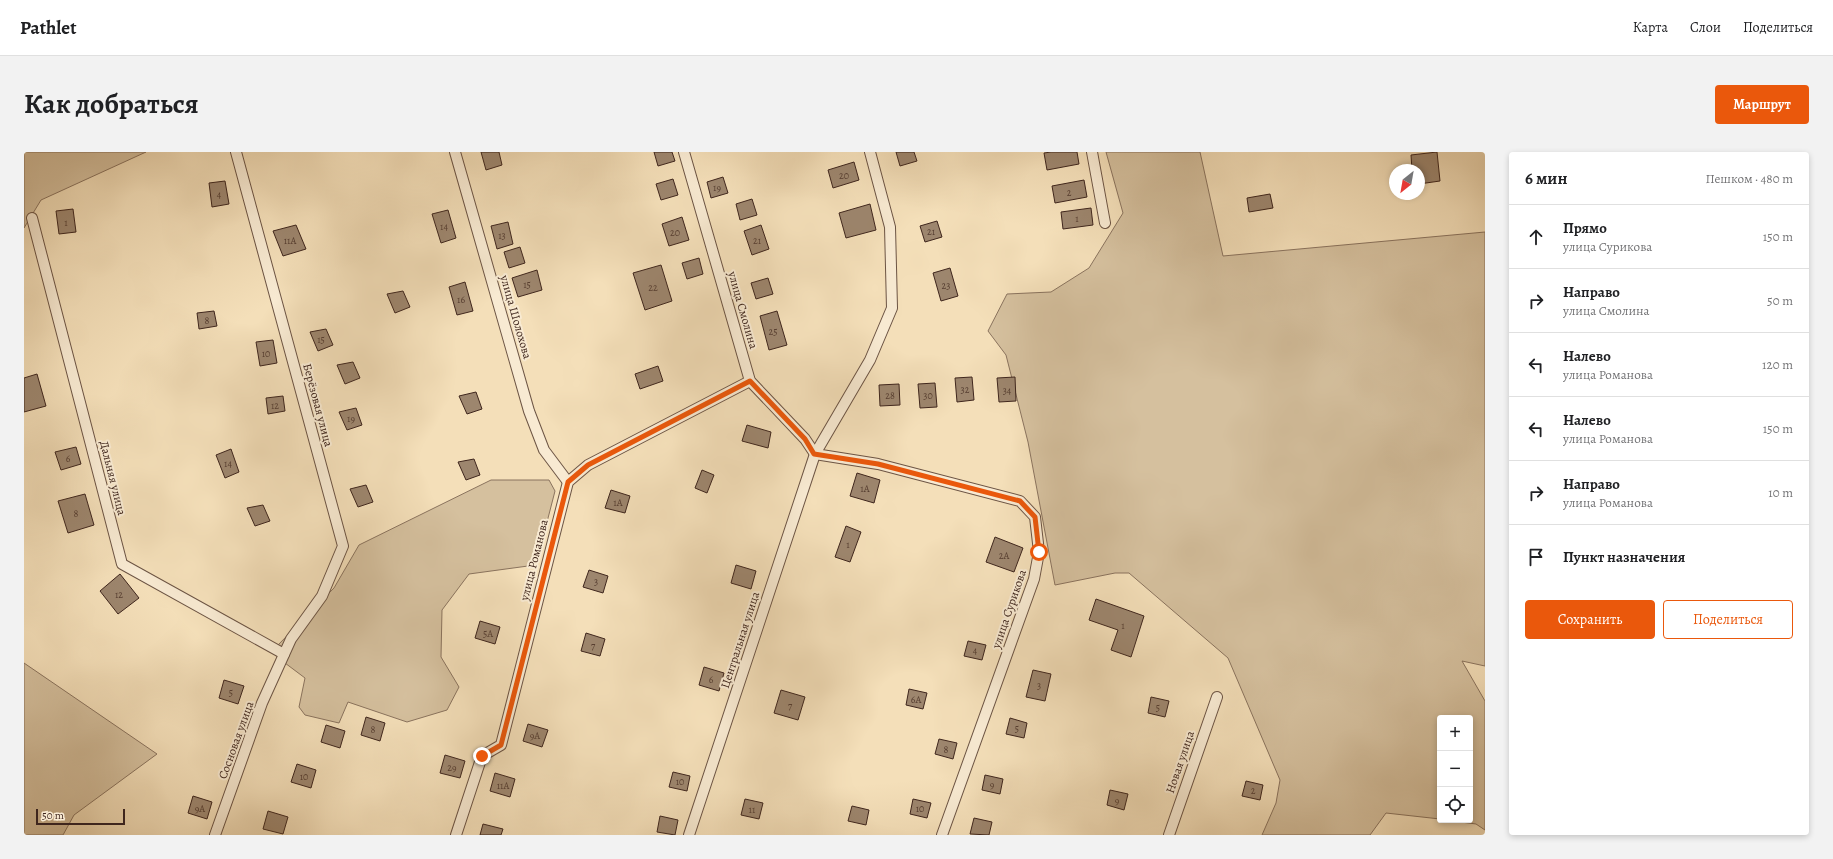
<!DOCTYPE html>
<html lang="ru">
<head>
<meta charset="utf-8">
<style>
  body { margin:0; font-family:Alegreya,serif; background:#f2f2f2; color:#202124 }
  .controls { position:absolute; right:12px; bottom:12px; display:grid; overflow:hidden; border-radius:4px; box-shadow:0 2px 6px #0003 }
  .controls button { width:36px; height:36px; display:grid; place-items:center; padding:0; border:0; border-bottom:1px solid #e0e0e0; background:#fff; color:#202124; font:20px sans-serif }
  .compass { position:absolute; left:1365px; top:12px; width:36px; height:36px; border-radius:50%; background:#fff; box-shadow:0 2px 6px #0003; rotate:211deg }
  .scale { position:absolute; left:12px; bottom:10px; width:89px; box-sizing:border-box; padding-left:4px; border:2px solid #3f261d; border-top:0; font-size:11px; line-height:14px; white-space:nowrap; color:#3f261d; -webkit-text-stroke:3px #f8ead2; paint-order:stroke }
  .stop { position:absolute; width:12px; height:12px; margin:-9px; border:3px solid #ea580c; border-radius:50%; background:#fff }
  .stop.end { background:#ea580c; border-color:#fff; box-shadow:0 1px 4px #0008 }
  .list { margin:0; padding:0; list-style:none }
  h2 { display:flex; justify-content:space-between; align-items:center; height:52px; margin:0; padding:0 16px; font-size:17px }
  h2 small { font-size:13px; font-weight:400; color:#757577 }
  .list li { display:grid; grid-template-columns:26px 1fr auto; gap:12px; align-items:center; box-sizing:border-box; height:64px; padding:0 16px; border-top:1px solid #e0e0e0 }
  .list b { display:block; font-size:15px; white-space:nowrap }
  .list p { margin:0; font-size:13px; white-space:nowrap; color:#757577 }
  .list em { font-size:13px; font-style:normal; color:#757577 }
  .actions { display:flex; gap:8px; padding:12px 16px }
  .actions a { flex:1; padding:9px 0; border:1px solid #ea580c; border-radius:4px; text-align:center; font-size:14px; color:#ea580c }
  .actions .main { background:#ea580c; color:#fff }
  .icon { flex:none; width:22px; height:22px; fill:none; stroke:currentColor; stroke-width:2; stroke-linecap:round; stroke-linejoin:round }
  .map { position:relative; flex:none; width:1461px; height:683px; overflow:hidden; border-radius:4px }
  header { display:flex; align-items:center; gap:24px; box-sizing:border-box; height:56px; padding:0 20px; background:#fff; border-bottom:1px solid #e0e0e0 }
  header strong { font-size:19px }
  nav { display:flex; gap:22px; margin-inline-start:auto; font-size:14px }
  .intro { display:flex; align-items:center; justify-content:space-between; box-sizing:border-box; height:96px; padding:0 24px }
  h1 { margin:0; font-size:28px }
  .button { padding:10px 18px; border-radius:4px; background:#ea580c; color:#fff; font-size:14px; font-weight:700 }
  main { display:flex; gap:24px; padding:0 24px }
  aside { flex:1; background:#fff; border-radius:4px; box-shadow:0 2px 6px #0003 }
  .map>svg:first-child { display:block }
  .green { fill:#d5c09e; stroke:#8a735e }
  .building { fill:#9d866e; stroke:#3f261d }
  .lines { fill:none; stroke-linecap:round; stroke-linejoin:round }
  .minor-casing { stroke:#6c5444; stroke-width:12 }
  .minor { stroke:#f8ead2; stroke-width:10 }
  .route { stroke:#ea580c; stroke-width:5 }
  .labels { text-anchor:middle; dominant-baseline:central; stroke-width:4; stroke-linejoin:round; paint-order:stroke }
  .number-label { font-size:10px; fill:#563e31 }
  .street-label { font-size:12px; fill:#3f261d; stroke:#f8ead2 }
</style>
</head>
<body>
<header>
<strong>Pathlet</strong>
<nav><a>Карта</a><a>Слои</a><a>Поделиться</a></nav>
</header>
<div class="intro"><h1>Как добраться</h1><a class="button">Маршрут</a></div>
<main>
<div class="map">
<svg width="1461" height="683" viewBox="0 0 1461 683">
  <rect width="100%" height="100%" fill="#f4dfb9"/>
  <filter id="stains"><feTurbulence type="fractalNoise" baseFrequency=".005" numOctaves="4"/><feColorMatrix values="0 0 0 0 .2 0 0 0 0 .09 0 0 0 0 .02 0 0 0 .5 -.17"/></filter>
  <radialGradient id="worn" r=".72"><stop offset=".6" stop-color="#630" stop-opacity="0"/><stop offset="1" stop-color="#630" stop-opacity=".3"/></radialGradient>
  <!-- green -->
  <g class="green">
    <polygon points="0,0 122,0 17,48 0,76"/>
    <polygon points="1082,0 1176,0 1199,104 1461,80 1461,514 1438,509 1461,549 1461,678 1452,672 1422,668 1446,668 1446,566 1416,566 1416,667 1362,661 1346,683 1238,683 1252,651 1256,628 1204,506 1105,421 1091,421 1031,433 1004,290 982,203 964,179 983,142 1027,140 1065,116 1099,61"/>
    <polygon points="467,328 525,328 531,339 514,405 504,414 445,422 418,458 417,505 435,535 423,558 383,570 324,550 315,571 281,563 275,555 281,526 257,508 253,494 310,436 335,393"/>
    <polygon points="0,511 133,602 50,663 39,683 0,683"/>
  </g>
  <!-- building -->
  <g class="building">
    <polygon points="457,0 475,0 478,13 462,18"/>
    <polygon points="630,0 648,0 651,9 634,14"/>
    <polygon points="872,0 890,0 893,9 876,14"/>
    <polygon points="1027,0 1053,0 1055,12 1023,18 1020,1"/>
    <polygon points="1413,0 1416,29 1395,32 1395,18 1388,18 1387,3"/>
    <polygon points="830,10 835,28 809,36 804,18"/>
    <polygon points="699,25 704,41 687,46 683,30"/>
    <polygon points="649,27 654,43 637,48 632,32"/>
    <polygon points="1060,28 1063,45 1031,51 1028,34"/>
    <polygon points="201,29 205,52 188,55 185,31"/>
    <polygon points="1246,42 1249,56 1225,60 1223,46"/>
    <polygon points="728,47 733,63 716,68 712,52"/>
    <polygon points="846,52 852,78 822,86 815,61"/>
    <polygon points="1067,56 1069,73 1039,77 1037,60"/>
    <polygon points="49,57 52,80 35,82 32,59"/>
    <polygon points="424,58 432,86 417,91 408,62"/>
    <polygon points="658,65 665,88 645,94 638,72"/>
    <polygon points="913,69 918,85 901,90 896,74"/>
    <polygon points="484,70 489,92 473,97 467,74"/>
    <polygon points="272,73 282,97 259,104 249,79"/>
    <polygon points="737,73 745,97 728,103 720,79"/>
    <polygon points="496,95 501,111 485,116 480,100"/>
    <polygon points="675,106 679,122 663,127 658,111"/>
    <polygon points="637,113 648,149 621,158 609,121"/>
    <polygon points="926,116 934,144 917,149 909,121"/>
    <polygon points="513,118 518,138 494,145 488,126"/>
    <polygon points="744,126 749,142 732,147 727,131"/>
    <polygon points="441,130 449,159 433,163 425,135"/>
    <polygon points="379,139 386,155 371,161 363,142"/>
    <polygon points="190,159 193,174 175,177 173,161"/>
    <polygon points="753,159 763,193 745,198 736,164"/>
    <polygon points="302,177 309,193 294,199 286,180"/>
    <polygon points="249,188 253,211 236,214 232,190"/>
    <polygon points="329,210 336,226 321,232 313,213"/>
    <polygon points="634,214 639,229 616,237 611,222"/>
    <polygon points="13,222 22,254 0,260 0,226"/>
    <polygon points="948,225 950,248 933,250 931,226"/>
    <polygon points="991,225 992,249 975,250 973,226"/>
    <polygon points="911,231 913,255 896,256 894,232"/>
    <polygon points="875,232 876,253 856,254 855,233"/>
    <polygon points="452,240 458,257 443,262 435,244"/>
    <polygon points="259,244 261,259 244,262 242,246"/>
    <polygon points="332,256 338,273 323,278 315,260"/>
    <polygon points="723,273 747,280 744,296 718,289"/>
    <polygon points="52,295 57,312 37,318 31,300"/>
    <polygon points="207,297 215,320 201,326 192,303"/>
    <polygon points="450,307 456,323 442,328 434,310"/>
    <polygon points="678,318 690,323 683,341 671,336"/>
    <polygon points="833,321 856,328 850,351 826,344"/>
    <polygon points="342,333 349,350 334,355 326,337"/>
    <polygon points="587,338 606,344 601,361 581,356"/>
    <polygon points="61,342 70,373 44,381 34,349"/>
    <polygon points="239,353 246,369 231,374 223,356"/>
    <polygon points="822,374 837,380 826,410 811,405"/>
    <polygon points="971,385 999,396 990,420 962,410"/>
    <polygon points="712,413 732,419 727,437 707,431"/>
    <polygon points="565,418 584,424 579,441 559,435"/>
    <polygon points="96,422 115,446 94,462 76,439"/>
    <polygon points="1072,447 1120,464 1107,505 1087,498 1094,478 1065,468"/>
    <polygon points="456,469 476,475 471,492 451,486"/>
    <polygon points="562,481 581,487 576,504 557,499"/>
    <polygon points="944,489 962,493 958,508 940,504"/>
    <polygon points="680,515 700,521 695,539 675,533"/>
    <polygon points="1009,518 1027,522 1021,549 1002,545"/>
    <polygon points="200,528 220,534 214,552 195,546"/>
    <polygon points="885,537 903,541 899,557 882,553"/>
    <polygon points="757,538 781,545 774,568 750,561"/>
    <polygon points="1127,545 1145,549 1141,565 1124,561"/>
    <polygon points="342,565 361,571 356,589 337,583"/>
    <polygon points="986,566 1003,571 1000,586 982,582"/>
    <polygon points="504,572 524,578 518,595 499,589"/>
    <polygon points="302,573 321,579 316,596 297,590"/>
    <polygon points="915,587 933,591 929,607 911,602"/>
    <polygon points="421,603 441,609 436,626 416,621"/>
    <polygon points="273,612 292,618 287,636 267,630"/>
    <polygon points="649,620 666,624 663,639 645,635"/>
    <polygon points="471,621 491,627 486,645 466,639"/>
    <polygon points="961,623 979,627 976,642 958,638"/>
    <polygon points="1222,629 1239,633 1236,648 1218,644"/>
    <polygon points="1086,638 1104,642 1100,658 1083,653"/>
    <polygon points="169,644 188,650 183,667 164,661"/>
    <polygon points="721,647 739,651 735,667 717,663"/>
    <polygon points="889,647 907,651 903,666 886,662"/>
    <polygon points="828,654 845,658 842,673 824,669"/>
    <polygon points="244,659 264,665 259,682 239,677"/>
    <polygon points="636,664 654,668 651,683 633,680"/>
    <polygon points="950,666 968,670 965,683 946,682"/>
    <polygon points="459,672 479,677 477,683 456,683"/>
  </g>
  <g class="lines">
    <!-- minor casing -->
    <g class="minor-casing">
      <g id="minor">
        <polyline points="431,0 505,259 520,298 544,330"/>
        <polyline points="660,0 726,229 781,287 791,302"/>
        <polyline points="1068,0 1081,71"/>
        <polyline points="8,66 98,412 260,502"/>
        <polyline points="791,302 854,312 996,349 1011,365 1015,400 1010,427 918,683"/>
        <polyline points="191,683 238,551 267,487 298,444 319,394 212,0"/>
        <polyline points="432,683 458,604 477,593 544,330 564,313 726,229"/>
        <polyline points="665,683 791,302 846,208 868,156 866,75 846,0"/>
        <polyline points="1145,683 1193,545"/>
      </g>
    </g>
    <!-- minor -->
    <use href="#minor" class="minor"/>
  </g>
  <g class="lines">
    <!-- route -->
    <polyline class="route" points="458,604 477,593 544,330 564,313 726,229 781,287 790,302 854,312 996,349 1011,365 1015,400"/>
  </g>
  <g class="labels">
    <!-- number labels -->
    <g class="number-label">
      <text x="820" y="23">20</text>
      <text x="693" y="35">19</text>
      <text x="1045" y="40">2</text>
      <text x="195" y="42">4</text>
      <text x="1053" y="66">1</text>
      <text x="42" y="70">1</text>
      <text x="420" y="74">14</text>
      <text x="907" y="79">21</text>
      <text x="651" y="80">20</text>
      <text x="478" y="83">13</text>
      <text x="266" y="88">11А</text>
      <text x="733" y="88">21</text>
      <text x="503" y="132">15</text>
      <text x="922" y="133">23</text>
      <text x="629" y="135">22</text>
      <text x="437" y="147">16</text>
      <text x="183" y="168">8</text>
      <text x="749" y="179">25</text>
      <text x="297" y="187">15</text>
      <text x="242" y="201">10</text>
      <text x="941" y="237">32</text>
      <text x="983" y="238">34</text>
      <text x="866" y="243">28</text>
      <text x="904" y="243">30</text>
      <text x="251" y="253">12</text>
      <text x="327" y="266">19</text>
      <text x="44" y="306">6</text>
      <text x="204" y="311">14</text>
      <text x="841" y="336">1А</text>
      <text x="594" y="350">1А</text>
      <text x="52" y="361">8</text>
      <text x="824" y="392">1</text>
      <text x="980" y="403">2А</text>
      <text x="572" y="429">3</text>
      <text x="95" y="442">12</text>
      <text x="1099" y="473">1</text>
      <text x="464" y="481">5А</text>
      <text x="569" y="493">7</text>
      <text x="951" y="498">4</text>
      <text x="687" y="527">6</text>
      <text x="1015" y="533">3</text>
      <text x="207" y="540">5</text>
      <text x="892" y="547">6А</text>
      <text x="766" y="553">7</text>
      <text x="1134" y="555">5</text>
      <text x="993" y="576">5</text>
      <text x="349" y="577">8</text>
      <text x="511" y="583">9А</text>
      <text x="922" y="597">8</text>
      <text x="428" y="615">29</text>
      <text x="280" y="624">10</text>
      <text x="656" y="629">10</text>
      <text x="968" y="632">9</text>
      <text x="479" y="633">11А</text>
      <text x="1229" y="638">2</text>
      <text x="1093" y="648">9</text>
      <text x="176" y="656">9А</text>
      <text x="896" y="656">10</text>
      <text x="728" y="657">11</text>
    </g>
    <!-- street labels -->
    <g class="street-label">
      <text transform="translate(719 158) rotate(74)">улица Смолина</text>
      <text transform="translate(492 165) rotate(74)">улица Шолохова</text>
      <text transform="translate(294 253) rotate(75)">Берёзовая улица</text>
      <text transform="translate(89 326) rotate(76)">Дальняя улица</text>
      <text transform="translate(510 408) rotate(-76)">улица Романова</text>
      <text transform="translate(985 457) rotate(-71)">улица Сурикова</text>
      <text transform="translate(716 488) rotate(-72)">Центральная улица</text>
      <text transform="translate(212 588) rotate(-70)">Сосновая улица</text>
      <text transform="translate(1156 610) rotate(-71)">Новая улица</text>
    </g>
  </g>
  <rect width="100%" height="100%" filter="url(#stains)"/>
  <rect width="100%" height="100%" fill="url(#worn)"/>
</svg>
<div class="controls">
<button>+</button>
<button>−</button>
<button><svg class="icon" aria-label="locate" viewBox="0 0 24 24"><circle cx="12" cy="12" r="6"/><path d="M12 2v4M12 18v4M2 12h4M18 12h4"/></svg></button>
</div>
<svg class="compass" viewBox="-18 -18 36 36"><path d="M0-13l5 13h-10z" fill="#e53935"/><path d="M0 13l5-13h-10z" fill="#757577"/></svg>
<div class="scale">50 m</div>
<div class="stop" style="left:1015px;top:400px"></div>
<div class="stop end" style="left:458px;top:604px"></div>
</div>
<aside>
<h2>6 мин<small>Пешком · 480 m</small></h2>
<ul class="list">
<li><svg class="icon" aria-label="ahead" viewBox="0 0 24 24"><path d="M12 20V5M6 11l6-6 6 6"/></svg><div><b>Прямо</b><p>улица Сурикова</p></div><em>150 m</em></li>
<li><svg class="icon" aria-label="right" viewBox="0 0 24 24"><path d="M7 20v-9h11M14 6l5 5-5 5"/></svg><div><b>Направо</b><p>улица Смолина</p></div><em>50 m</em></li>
<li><svg class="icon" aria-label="left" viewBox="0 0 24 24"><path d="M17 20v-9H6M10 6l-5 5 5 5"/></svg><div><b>Налево</b><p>улица Романова</p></div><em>120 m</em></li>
<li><svg class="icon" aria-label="left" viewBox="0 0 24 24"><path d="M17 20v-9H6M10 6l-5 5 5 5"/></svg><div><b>Налево</b><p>улица Романова</p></div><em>150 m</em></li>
<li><svg class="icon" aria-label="right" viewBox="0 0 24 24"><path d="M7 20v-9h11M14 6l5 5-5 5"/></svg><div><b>Направо</b><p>улица Романова</p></div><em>10 m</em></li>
<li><svg class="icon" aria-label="arrive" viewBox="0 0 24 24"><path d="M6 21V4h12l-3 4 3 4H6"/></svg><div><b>Пункт назначения</b></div></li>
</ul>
<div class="actions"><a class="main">Сохранить</a><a>Поделиться</a></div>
</aside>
</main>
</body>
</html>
